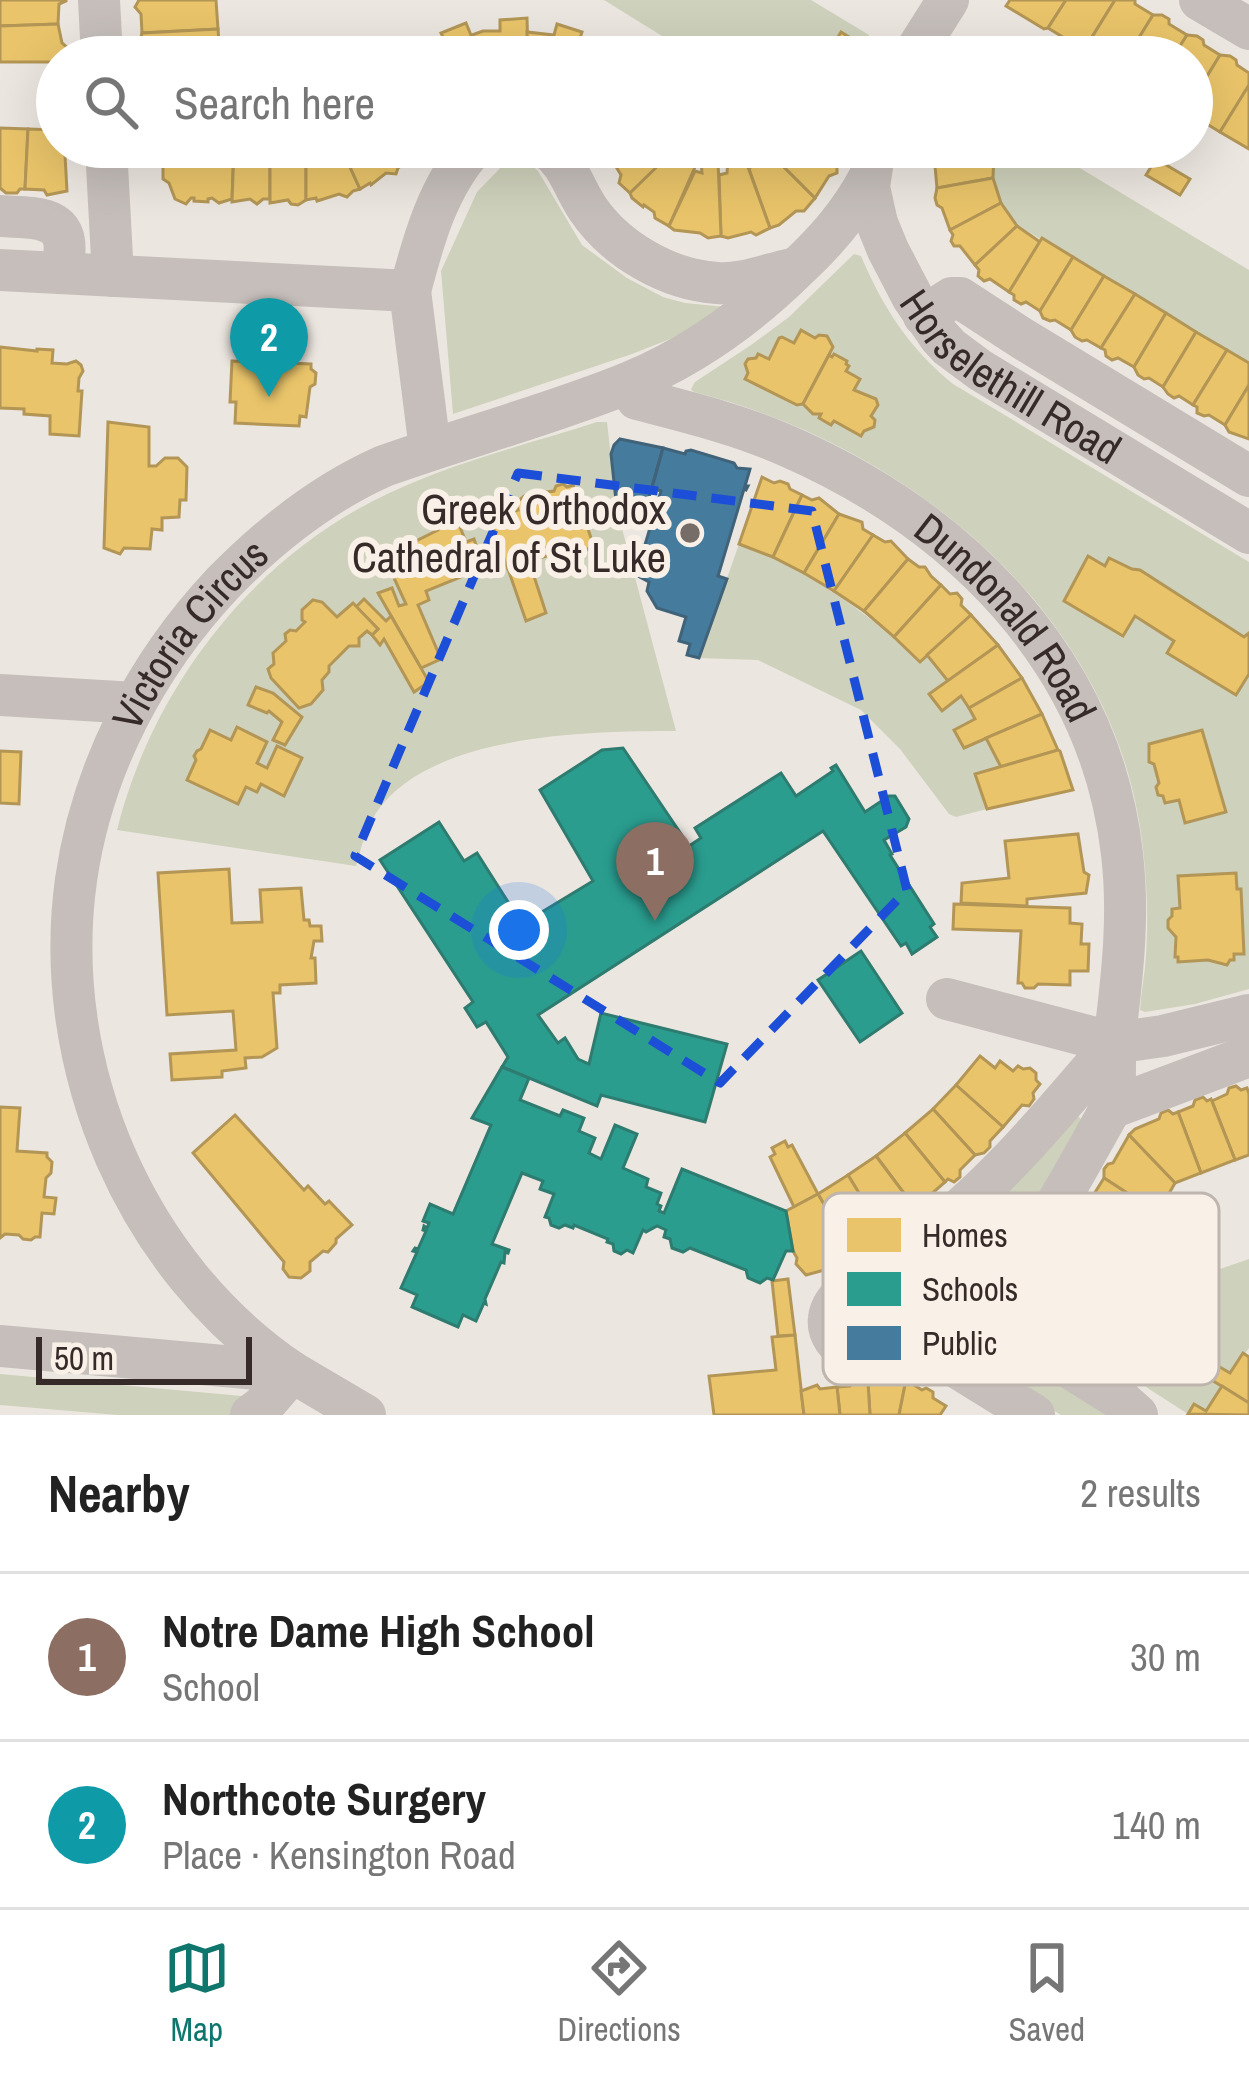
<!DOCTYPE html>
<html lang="en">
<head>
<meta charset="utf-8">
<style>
  body { margin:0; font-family:"Archivo Narrow",sans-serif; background:#f6f6f6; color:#222 }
  .scale { position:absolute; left:36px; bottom:30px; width:216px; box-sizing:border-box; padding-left:12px; border:6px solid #362b28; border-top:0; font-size:33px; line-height:42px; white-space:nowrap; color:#362b28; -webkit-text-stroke:9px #f9f0e8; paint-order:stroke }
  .you { position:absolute; left:519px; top:930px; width:42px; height:42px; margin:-30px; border:9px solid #fff; border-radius:50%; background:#1a73e8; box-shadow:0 0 0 18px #1a73e833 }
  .badge { display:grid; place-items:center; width:78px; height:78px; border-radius:50%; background:#0f766e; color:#fff; font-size:39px; font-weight:700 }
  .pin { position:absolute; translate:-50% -99px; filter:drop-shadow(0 3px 6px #0008) }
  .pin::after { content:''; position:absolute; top:63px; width:42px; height:36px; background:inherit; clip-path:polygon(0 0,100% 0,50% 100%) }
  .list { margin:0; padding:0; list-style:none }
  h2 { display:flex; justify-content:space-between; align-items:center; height:156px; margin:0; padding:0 48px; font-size:51px }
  h2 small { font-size:39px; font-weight:400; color:#767676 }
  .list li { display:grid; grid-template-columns:78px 1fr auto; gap:36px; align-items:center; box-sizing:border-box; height:168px; padding:0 48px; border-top:3px solid #e0e0e0 }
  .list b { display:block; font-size:45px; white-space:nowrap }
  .list p { margin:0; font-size:39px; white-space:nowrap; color:#767676 }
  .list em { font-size:39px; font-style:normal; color:#767676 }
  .icon { flex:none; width:66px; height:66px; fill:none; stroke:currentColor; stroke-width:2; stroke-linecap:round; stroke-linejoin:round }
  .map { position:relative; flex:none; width:1249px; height:1415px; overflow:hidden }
  .search { position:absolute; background:#fff; box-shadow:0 12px 48px #0002; left:36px; right:36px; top:36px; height:132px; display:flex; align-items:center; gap:30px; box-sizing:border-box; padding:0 42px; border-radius:66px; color:#767676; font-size:45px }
  .sheet { height:492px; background:#fff }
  nav { display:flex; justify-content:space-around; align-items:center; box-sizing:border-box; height:168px; border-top:3px solid #e0e0e0; background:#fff; font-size:33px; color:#767676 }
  nav a { display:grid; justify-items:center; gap:6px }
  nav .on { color:#0f766e }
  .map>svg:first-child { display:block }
  .green { fill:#ced1bb }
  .homes { fill:#e9c46a; stroke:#b39656; stroke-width:3 }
  .schools { fill:#2a9d8f; stroke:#2e7b70; stroke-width:3 }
  .public { fill:#457b9d; stroke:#40637a; stroke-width:3 }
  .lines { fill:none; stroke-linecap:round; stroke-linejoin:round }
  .minor { stroke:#c5beba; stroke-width:42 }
  .marked { fill:none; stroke:#1d4ed8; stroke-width:9; stroke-dasharray:24 15; stroke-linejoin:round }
  .poi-dot { fill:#766c68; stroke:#f9f0e8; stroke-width:4.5 }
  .labels { text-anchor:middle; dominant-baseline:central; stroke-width:12; stroke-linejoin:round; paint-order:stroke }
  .street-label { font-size:42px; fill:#362b28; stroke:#f9f0e8 }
  .poi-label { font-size:42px; fill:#362b28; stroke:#f9f0e8; text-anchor:end }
  .key { fill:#f9f0e8; stroke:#beb5ae; stroke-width:3 }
  .key-label { font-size:33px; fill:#362b28 }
</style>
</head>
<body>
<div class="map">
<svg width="1249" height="1415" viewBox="0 0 1249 1415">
  <rect width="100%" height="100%" fill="#ece6e0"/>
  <!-- green -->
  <g class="green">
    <polygon points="604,0 811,0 869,35 867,40 889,55 696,57"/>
    <path d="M 995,147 L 1045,147 L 1249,270 L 1249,363 L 1015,224 C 998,199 990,178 995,147 Z"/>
    <polygon points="521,161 530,163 538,171 582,245 627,278 663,297 685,303 726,307 675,337 632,354 453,414 441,271 477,192 506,162"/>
    <path d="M 854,254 L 861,256 C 883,308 909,348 953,384 L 1249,562 L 1249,989 L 1195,1004 L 1145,1012 L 1140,1010 C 1141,992 1145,974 1146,955 C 1149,907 1146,857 1137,810 C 1095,596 897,443 694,392 L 691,389 L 695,382 L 751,345 L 789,317 Z"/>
    <path d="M 597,422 L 607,422 L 617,510 L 676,731 C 590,731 430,733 376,813 C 366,829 361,848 356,866 L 117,830 C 151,693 246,566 373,501 C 443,465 522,446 597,422 Z"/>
    <path d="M 739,544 C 808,571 866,610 919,662 L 928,656 L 948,680 L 929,694 L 941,710 L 961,696 L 975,719 L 955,730 L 964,748 L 986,738 L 1000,766 L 976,774 L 987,809 L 956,817 L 949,814 L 900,749 L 861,710 L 758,660 L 699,658 Z"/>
    <polygon points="1074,1112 1081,1119 1007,1255 918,1321 855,1338 842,1314"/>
    <polygon points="1249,1259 1249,1348 1230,1373 1218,1367 1210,1379 1221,1386 1206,1411 1194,1404 1188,1414 1146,1387 1220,1269"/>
    <polygon points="979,1332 1110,1415 1061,1415 971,1359 967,1348 971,1339"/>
    <polygon points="0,1374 231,1395 252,1397 236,1415 118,1415 0,1405"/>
  </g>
  <!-- homes -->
  <g class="homes">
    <polygon points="0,0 66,0 66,1 59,4 58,24 0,26"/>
    <polygon points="216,0 218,29 142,33 141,14 135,7 139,0"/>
    <polygon points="1010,0 1066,0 1048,28 1044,29 1006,6"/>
    <polygon points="1066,0 1115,0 1084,50 1048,28"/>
    <polygon points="1115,0 1135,0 1135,4 1153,15 1127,57 1096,57 1084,50"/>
    <polygon points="1153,15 1162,15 1169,19 1169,24 1187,35 1173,57 1127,57"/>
    <polygon points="527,18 528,57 480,57 472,35 483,31 500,31 500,20"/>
    <polygon points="466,23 480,57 425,57 446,43 441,33"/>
    <polygon points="58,24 62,43 68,48 67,53 57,57 57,62 0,62 0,26"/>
    <polygon points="557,24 582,32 574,57 528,57 527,32 554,35"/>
    <polygon points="218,29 220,57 143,57 138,49 142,33"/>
    <polygon points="841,32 865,47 859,57 826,57"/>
    <polygon points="1187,35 1197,36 1203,40 1204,45 1220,55 1192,101 1192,57 1173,57"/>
    <polygon points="1220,55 1230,56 1236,60 1237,65 1249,73 1249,85 1220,132 1192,115 1192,101"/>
    <polygon points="1249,85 1249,149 1220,132"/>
    <polygon points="0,128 28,129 25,189 20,189 17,193 6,193 0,188"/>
    <polygon points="28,129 57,130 57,147 70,147 65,155 67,191 47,195 44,190 25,189"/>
    <polygon points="157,147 209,147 163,167"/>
    <polygon points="209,147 234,147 232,199 219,203 212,198 208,199 208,202 194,201 194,198 191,198 186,204 175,199 169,183 163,179 163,167"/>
    <polygon points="234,147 270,147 270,199 263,199 257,204 250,199 232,202"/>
    <polygon points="270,147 306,147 306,200 298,205 291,204 288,200 270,203"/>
    <polygon points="306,147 341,147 360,189 353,191 347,197 339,194 317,201 316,198 306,200"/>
    <polygon points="341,147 392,147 407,161 398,168 396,174 386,173 371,185 370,183 360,189"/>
    <polygon points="610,147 679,147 630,193 619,183 621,175 606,150"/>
    <polygon points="756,147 764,147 815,198 804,211 796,211 779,225 770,228 749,169 756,160 750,154"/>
    <polygon points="770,147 834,147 835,155 840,158 837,164 837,173 829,176 815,198 767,150"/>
    <polygon points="936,148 994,153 993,178 937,188 935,166 931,162"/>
    <polygon points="670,154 679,164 682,160 695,167 669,226 655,218 654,212 644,205 643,207 632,198 630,193"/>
    <polygon points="744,156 770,228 756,235 751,232 728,238 721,236 719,175 727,173 728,160"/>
    <polygon points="1156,159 1190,179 1180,195 1146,175"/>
    <polygon points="701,161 718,161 721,236 708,238 700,233 674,230 669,226 695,171 702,173"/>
    <polygon points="993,178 1001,203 950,230 942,208 937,205 935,198 937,188"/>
    <polygon points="1001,203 1017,226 975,265 960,246 954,246 951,241 953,235 950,230"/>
    <polygon points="1017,226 1040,242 1009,292 990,279 984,281 978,276 979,270 975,265"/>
    <polygon points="1042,238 1073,257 1040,311 1026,302 1021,304 1014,300 1014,295 1009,292"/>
    <polygon points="1073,257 1104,276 1071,330 1055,320 1050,321 1043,318 1040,311"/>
    <polygon points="1104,276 1135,294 1101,348 1087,340 1082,341 1075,337 1071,330"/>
    <polygon points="1135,294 1166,313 1134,367 1118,358 1112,360 1106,356 1105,350 1101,348"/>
    <polygon points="1166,313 1196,332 1163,387 1149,378 1144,379 1138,375 1134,367"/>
    <polygon points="801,330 815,338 819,335 827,336 833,347 803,404 797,405 745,379 748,373 745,364 748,359 756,358 758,354 769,359 779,338 782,337 794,343"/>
    <polygon points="1196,332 1227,350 1193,405 1179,396 1174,398 1168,394 1163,387"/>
    <polygon points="0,347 37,351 37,349 53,350 52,363 67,364 76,361 81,365 83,371 79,378 78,391 82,391 79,436 50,434 50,416 24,414 24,409 0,408"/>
    <polygon points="1227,350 1249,363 1249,385 1225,425 1209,415 1204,416 1197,413 1197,407 1193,405"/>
    <polygon points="834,354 847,361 846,364 849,366 846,371 860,379 854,390 876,399 878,405 871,416 875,420 874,427 864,431 861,436 834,421 831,425 819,418 821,414 813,414 803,404 829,355 832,357"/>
    <polygon points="232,361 311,364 311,369 316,373 315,384 310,387 306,417 300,416 299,426 235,423 236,402 230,402"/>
    <polygon points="1249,385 1249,439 1229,432 1225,425"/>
    <polygon points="108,422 149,427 149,466 156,466 165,458 178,458 187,467 186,500 180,500 179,517 162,518 162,530 152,529 150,549 124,548 120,554 104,548"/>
    <polygon points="762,477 774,483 780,481 788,484 790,489 802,495 773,557 739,544"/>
    <polygon points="563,484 567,487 573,485 579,503 587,501 592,518 585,520 592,541 589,548 582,554 575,553 570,548 508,569 490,519 518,510 516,503 524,496 532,494 536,497 538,493 554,491 556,486"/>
    <polygon points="802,495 812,500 819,498 839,514 804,573 773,557"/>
    <polygon points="839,514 862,522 863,529 873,535 834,591 804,573"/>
    <polygon points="447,519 453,523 458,522 466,542 474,539 481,560 474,562 478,570 426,591 429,600 418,605 441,659 421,668 378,593 392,588 399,606 406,604 388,565 408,557 404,547 438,530 439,523"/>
    <polygon points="873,535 885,542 891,541 908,559 864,611 834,591"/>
    <polygon points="1088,556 1105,566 1109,558 1132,569 1140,570 1244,637 1249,633 1249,674 1236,695 1167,653 1174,641 1135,616 1123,636 1064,601"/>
    <polygon points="908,559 919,567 925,567 931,576 941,585 894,637 864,611"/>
    <polygon points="529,561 546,613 526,621 508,569"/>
    <polygon points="941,585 950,594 957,593 962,599 961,605 971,615 920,662 894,637"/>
    <polygon points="364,599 386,621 391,616 429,682 414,692 384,639 380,645 372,635 378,629 356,607"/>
    <polygon points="313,600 322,602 337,617 353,603 378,629 372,635 367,631 359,638 359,646 349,646 329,666 329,672 322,680 323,690 311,704 299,708 271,678 268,669 274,664 273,653 286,641 285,634 290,630 296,631 305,622 302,620 302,610"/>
    <polygon points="971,615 998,645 948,681 927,655"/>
    <polygon points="998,645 1022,678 969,708 961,696 942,711 929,694"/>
    <polygon points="1022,678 1042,714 964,748 954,730 975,719 969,708"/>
    <polygon points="256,687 273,693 302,717 285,745 273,740 282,722 269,711 267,713 248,705"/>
    <polygon points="1042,714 1058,750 1001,767 986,738"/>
    <polygon points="237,727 267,742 257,763 267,768 277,746 302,758 284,796 261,784 257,792 246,787 238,804 187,780 196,760 194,756 197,751 201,749 210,730 231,740"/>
    <polygon points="1202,730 1226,812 1185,823 1179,800 1165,803 1163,796 1158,795 1156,787 1159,783 1154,764 1149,762 1149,744"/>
    <polygon points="1058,750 1060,751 1073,790 987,809 975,774"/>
    <polygon points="0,751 21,752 19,804 0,803"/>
    <polygon points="1078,834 1084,872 1089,875 1086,893 1027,899 1027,906 961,903 962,883 1009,878 1005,841"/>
    <polygon points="229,869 232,923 262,922 260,890 301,888 304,920 309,920 310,926 321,926 322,941 314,941 311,958 315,958 316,983 280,985 280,993 273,993 277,1048 262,1057 245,1058 246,1068 222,1071 222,1077 172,1080 170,1054 236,1050 233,1011 167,1015 158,873"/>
    <polygon points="1236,873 1237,889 1241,889 1244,954 1234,954 1234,960 1230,960 1227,965 1208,960 1178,962 1178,957 1175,957 1176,937 1168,928 1168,920 1172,916 1172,909 1180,908 1178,876"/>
    <polygon points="954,904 1070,908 1070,923 1082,924 1081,944 1089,944 1088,971 1070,971 1070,985 1038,984 1034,988 1025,988 1022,983 1018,983 1021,931 953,929"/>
    <polygon points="980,1056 995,1068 1000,1061 1013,1071 1018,1066 1023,1069 1030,1068 1036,1073 1036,1080 1040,1084 1033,1093 1034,1099 1029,1106 1022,1105 1003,1127 956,1085"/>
    <polygon points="956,1085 1003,1127 990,1141 990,1147 984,1153 975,1155 933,1109"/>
    <polygon points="1236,1086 1241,1090 1247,1088 1249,1094 1249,1155 1235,1160 1212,1101 1227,1094 1229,1088"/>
    <polygon points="1203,1097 1207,1101 1211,1099 1235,1160 1201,1173 1178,1112 1193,1106 1195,1100"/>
    <polygon points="0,1107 20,1108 17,1151 47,1153 47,1157 52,1162 51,1173 46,1178 44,1197 56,1198 54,1214 42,1213 40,1237 35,1237 31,1240 23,1239 19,1235 5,1234 0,1238"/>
    <polygon points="933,1109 975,1155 960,1170 960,1177 954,1182 948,1179 945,1182 905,1133"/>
    <polygon points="1168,1110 1173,1114 1178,1112 1201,1173 1175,1183 1129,1135 1135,1129 1159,1119 1161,1113"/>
    <polygon points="235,1115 304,1190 308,1186 325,1204 329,1201 352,1225 336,1239 336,1243 328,1252 323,1251 310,1262 310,1271 301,1278 289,1277 283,1269 284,1262 193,1153"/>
    <polygon points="905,1133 945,1182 929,1196 930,1202 924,1207 918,1205 915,1208 876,1156"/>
    <polygon points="1129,1135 1175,1183 1158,1213 1104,1178 1104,1169 1108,1164 1113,1163"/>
    <polygon points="785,1141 788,1147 792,1145 818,1194 794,1207 770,1157 775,1154 772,1148"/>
    <polygon points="876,1156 915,1208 899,1219 899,1225 882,1231 848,1175"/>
    <polygon points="848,1175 882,1231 867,1241 865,1248 859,1251 850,1250 818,1194"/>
    <polygon points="1104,1178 1158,1213 1138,1243 1084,1209 1088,1194 1094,1194"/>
    <polygon points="818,1194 850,1250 830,1262 828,1269 806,1275 796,1264 797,1258 793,1251 786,1211"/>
    <polygon points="788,1279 795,1335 778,1336 772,1281"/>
    <polygon points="795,1335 804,1415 714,1415 709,1376 776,1370 772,1337"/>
    <polygon points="1243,1353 1249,1357 1249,1403 1210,1379 1218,1366 1230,1373"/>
    <polygon points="892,1377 895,1381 906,1380 899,1415 870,1415 868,1383 883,1382 885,1378"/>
    <polygon points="906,1380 922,1390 926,1388 933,1392 933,1398 946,1406 940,1415 899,1415"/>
    <polygon points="854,1381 868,1383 870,1415 840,1415 837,1387 850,1386"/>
    <polygon points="817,1385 820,1389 837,1387 840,1415 804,1415 801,1391"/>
    <polygon points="1222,1386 1249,1403 1249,1415 1188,1414 1194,1404 1206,1411"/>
  </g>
  <!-- schools -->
  <g class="schools">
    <polygon points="623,748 681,834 686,848 701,838 695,828 781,773 796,796 833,771 831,768 836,765 865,812 889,796 895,796 909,819 906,827 884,840 892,854 890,855 934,924 930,927 937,937 912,954 906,943 901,946 823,831 538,1015 558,1043 565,1038 578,1059 589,1064 601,1013 727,1044 705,1122 601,1095 597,1106 502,1067 508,1057 486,1022 477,1027 465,1008 473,1002 380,860 439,822 464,861 477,853 522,924 593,881 540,790 602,750"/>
    <polygon points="861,951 902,1013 860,1042 818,980"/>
    <polygon points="502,1067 529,1078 520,1100 560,1116 563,1110 584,1118 579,1131 595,1138 589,1153 601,1159 615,1125 637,1134 623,1168 648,1179 646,1187 661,1193 657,1204 661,1206 659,1211 664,1213 682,1169 786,1211 793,1251 786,1251 773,1280 767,1278 760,1283 748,1278 746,1270 690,1248 683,1252 672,1248 670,1239 664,1237 666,1230 657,1226 646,1232 643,1230 633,1253 627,1250 621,1254 614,1251 613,1244 607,1242 608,1239 574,1225 573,1228 565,1225 559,1228 551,1225 549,1218 545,1217 554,1194 540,1189 543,1181 522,1173 492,1244 509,1250 508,1253 505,1252 504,1263 501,1262 485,1299 486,1304 484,1303 476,1321 463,1315 458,1327 412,1307 417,1295 401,1288 417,1252 413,1251 415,1248 418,1249 426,1231 423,1230 424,1226 427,1228 429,1223 423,1221 430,1204 453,1214 491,1125 472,1118"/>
  </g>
  <!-- public -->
  <g class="public">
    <polygon points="620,439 663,448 649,497 634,515 617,510 611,454 614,445"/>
    <polygon points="663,448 685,454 686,451 691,450 734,463 737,468 750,469 745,486 748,486 746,490 744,489 718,576 727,579 699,658 687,655 690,644 679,641 686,617 657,608 647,591 649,582 636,575 661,491 652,488"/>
  </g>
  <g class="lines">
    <!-- minor -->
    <g class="minor">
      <polyline points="99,0 102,57"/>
      <polyline points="1200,0 1249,29"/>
      <polyline points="912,57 948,0"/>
      <polyline points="106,147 113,276"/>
      <path d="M 546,147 C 569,164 573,187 588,209 C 615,249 668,280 717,283 C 741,285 768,274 792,269"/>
      <path id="s1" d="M 875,147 L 869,187 L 877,223 L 888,250 L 913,298 L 939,336 L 949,347 L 980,370 L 1249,533"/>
      <path d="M 0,216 C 21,218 60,213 64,241 C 66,251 63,264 62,273"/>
      <polyline points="0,270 410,291 430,449"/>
      <path d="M 410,291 C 423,241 438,186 474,147"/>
      <polyline points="924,316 952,298 960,298 1023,339 1249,476"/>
      <path id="s2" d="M 628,383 L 637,399 C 687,412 737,424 785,445 C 958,520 1100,659 1122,854 C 1129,912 1123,969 1116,1027 C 1113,1054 1118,1080 1111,1108 C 1059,1199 1022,1285 923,1334 C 903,1343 876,1356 853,1351 C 837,1348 827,1333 829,1318 C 832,1287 893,1261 917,1244 C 993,1188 1053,1114 1114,1043"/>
      <polyline points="0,695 135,703"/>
      <polyline points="947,999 1114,1043 1163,1036 1249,1015"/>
      <polyline points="1111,1108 1249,1056"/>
      <polyline points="971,1306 1118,1398 1137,1415"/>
      <polyline points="911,1339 1034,1415"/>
      <polyline points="0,1346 292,1372 365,1415"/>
      <path id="s3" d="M 251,1415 L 263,1406 L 292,1372 C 136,1267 50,1067 76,880 C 92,768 146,665 223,583 C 270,535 323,493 384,466 C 465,437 549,415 628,383 C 691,357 747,317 795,270 C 825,242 850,214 869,178"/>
    </g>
  </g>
  <!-- marked area -->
  <path class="marked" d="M 518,473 L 812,511 L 907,890 L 720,1083 L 355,856 Z"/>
  <!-- markers -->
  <circle class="poi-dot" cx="690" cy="533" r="12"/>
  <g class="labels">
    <!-- street labels -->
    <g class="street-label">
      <text stroke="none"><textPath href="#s1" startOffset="288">Horselethill Road</textPath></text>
      <text stroke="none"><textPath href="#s2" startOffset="459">Dundonald Road</textPath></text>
      <text stroke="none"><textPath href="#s3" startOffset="900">Victoria Circus</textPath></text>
    </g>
    <!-- poi labels -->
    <g class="poi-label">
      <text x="666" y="509">Greek Orthodox<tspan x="666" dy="48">Cathedral of St Luke</tspan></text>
    </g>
  </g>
  <!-- legend -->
  <rect x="823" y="1193" width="396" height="192" rx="18" class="key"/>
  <rect x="847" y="1218" width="54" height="34" fill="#e9c46a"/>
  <rect x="847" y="1272" width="54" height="34" fill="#2a9d8f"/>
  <rect x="847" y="1326" width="54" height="34" fill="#457b9d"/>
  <g class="key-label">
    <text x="922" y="1247">Homes</text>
    <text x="922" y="1301">Schools</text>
    <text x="922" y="1355">Public</text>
  </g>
</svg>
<div class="scale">50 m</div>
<div class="you"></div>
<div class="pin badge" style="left:655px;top:921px;background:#8d6e63">1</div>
<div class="pin badge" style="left:269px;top:397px;background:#0f9aa8">2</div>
<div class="search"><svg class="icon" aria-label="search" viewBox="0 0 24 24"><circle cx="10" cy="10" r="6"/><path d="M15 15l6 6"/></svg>Search here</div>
</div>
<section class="sheet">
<h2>Nearby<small>2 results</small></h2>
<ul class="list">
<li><span class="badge" style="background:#8d6e63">1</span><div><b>Notre Dame High School</b><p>School</p></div><em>30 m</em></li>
<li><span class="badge" style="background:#0f9aa8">2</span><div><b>Northcote Surgery</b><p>Place · Kensington Road</p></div><em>140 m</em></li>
</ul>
</section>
<nav>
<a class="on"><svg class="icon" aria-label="map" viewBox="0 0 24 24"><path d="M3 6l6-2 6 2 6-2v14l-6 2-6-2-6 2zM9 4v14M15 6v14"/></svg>Map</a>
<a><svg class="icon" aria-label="directions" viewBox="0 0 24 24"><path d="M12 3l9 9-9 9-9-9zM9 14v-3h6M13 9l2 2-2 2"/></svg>Directions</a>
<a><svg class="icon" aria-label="saved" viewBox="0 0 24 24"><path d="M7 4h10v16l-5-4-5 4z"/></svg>Saved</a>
</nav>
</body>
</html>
